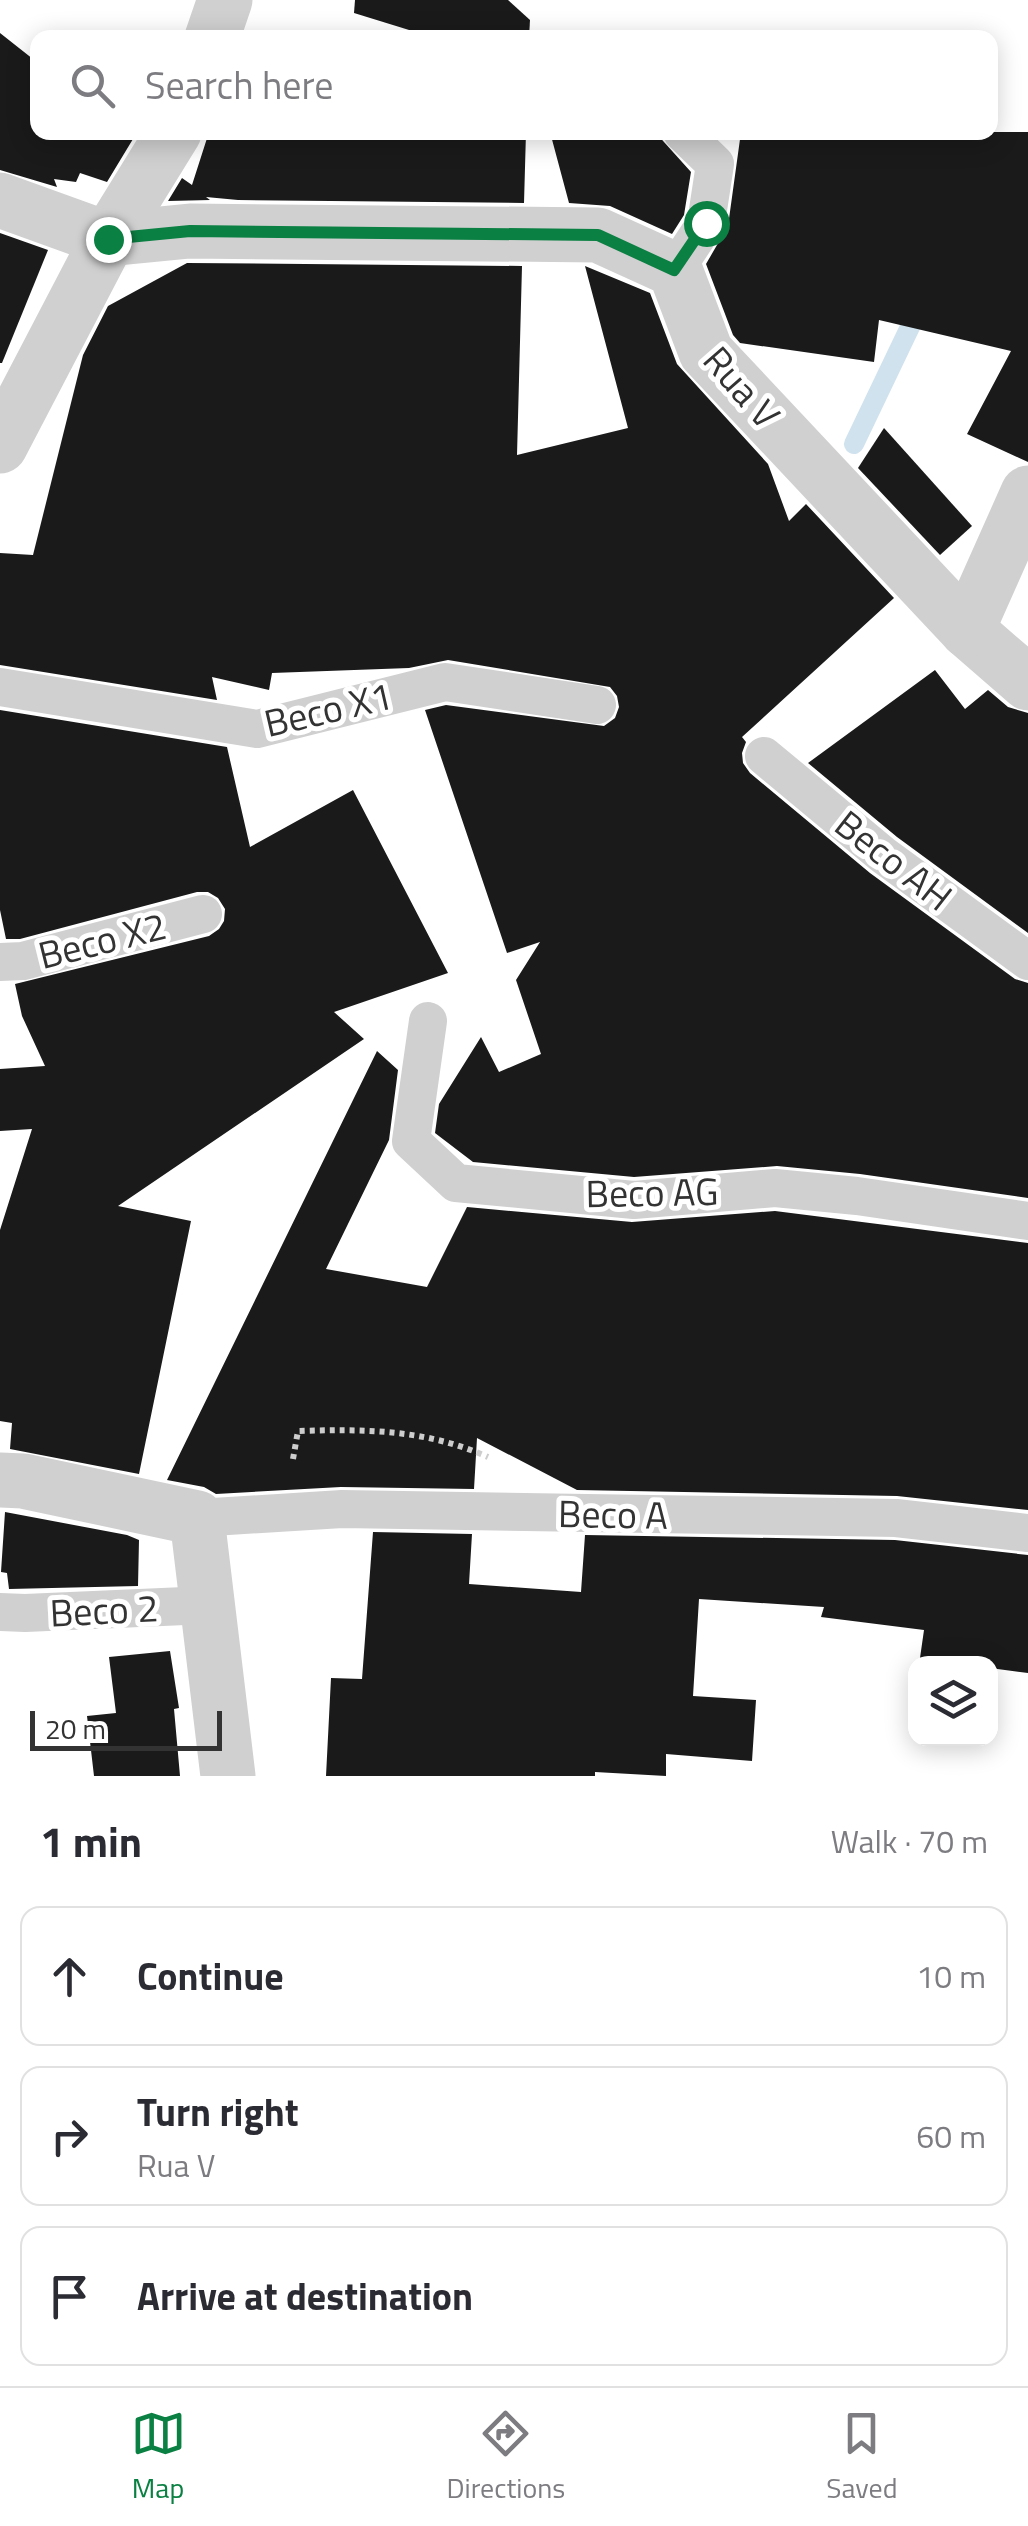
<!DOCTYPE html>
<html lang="en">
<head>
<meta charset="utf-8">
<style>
  body { margin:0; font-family:"Titillium Web",sans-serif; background:#f7f7f7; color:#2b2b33 }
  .controls { position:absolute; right:30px; bottom:30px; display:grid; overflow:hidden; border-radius:20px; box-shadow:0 5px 25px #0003 }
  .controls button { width:90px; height:90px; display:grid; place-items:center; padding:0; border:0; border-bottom:2px solid #e1e1e2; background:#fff; color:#2b2b33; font:50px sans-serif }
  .scale { position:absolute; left:30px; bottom:25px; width:192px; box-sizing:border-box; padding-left:10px; border:5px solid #333; border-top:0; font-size:28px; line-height:35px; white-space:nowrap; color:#333; -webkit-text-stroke:8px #fff; paint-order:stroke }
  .stop { position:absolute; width:30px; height:30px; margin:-22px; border:8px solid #0b8043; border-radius:50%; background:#fff }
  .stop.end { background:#0b8043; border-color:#fff; box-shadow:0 2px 10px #0008 }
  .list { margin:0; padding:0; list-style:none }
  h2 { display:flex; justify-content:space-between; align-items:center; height:130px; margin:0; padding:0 40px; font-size:42px }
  h2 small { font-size:32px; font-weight:400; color:#7c7c81 }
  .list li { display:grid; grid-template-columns:65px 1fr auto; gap:30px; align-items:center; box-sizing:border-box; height:140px; margin:0 20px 20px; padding:0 20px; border:2px solid #e1e1e2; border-radius:20px }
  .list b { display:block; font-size:38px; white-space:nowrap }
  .list p { margin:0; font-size:32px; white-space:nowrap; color:#7c7c81 }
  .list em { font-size:32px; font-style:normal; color:#7c7c81 }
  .icon { flex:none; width:55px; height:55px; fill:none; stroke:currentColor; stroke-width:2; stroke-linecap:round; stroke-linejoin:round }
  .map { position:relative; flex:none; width:1028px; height:1776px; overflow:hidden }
  .search { position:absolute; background:#fff; box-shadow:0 5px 25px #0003; left:30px; right:30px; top:30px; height:110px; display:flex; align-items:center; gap:25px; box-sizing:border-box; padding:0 35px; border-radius:20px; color:#7c7c81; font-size:38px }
  .sheet { height:610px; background:#fff }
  nav { display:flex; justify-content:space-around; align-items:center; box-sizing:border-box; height:140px; border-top:2px solid #e1e1e2; background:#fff; font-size:28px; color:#7c7c81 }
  nav a { display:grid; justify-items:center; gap:5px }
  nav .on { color:#0b8043 }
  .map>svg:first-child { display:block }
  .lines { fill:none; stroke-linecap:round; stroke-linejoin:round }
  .stream { stroke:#cfe2ee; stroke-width:20 }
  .building { fill:#1a1a1a }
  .path { stroke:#cdcdcd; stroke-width:6; stroke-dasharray:5 5; stroke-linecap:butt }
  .service { stroke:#d0d0d0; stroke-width:38 }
  .minor { stroke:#d0d0d0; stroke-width:55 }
  .route { stroke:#0b8043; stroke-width:12 }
  .labels { text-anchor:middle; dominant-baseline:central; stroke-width:10; stroke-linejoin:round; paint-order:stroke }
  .street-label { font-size:38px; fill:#333; stroke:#fff }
</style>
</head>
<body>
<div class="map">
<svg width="1028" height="1776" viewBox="0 0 1028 1776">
  <rect width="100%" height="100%" fill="#fff"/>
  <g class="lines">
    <!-- stream -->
    <polyline class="stream" points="854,444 920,306"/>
  </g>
  <!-- building -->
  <g class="building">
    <polygon points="355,0 508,0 530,20 529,38 435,38 354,13"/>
    <polygon points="0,33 38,63 38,132 125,132 133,139 107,182 80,173 76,182 54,179 57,187 0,170"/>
    <polygon points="209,132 526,132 524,203 238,200 206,197 210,200 168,201 182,178 192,185"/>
    <polygon points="550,132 655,132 691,172 684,215 672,234 610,206 569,203"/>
    <polygon points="741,132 1028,132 1028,462 967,434 1011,351 879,320 874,362 740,343 733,335 706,264 728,226"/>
    <polygon points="0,233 48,250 2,363 0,363"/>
    <polygon points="187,263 522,266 517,455 628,428 585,266 650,293 677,364 768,464 789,521 806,504 894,598 742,737 746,742 742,753 743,763 750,773 870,873 1015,979 1028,983 1028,1198 860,1174 777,1166 634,1177 473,1162 435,1133 439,1104 481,1037 499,1072 541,1054 516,980 540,942 507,953 425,710 446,705 604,726 615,718 619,707 617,696 610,687 448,660 409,668 272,673 269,690 212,677 217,700 0,665 0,553 33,555 83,355 108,306"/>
    <polygon points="884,428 972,526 940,555 858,468"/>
    <polygon points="935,670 965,709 988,690 1008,707 1028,713 1028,933 897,837 808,763"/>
    <polygon points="0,710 227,747 250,847 353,790 448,973 334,1012 364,1039 118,1206 191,1221 139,1474 10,1449 12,1423 0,1421 0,1230 32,1129 0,1131 0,1069 45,1066 22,1016 15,984 209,936 219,929 224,921 225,909 218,898 208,892 197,892 20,939 6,939 0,910"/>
    <polygon points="377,1051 398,1070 389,1140 326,1269 427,1287 467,1207 632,1222 775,1211 1028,1243 1028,1510 897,1496 577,1490 477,1438 474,1489 341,1487 216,1494 204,1487 167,1480"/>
    <polygon points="5,1512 127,1535 139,1540 138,1586 9,1589 7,1573 1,1572"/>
    <polygon points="373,1532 472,1534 469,1584 581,1592 585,1535 895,1540 1028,1555 1028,1673 990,1668 990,1664 920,1658 924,1630 821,1617 824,1607 699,1599 693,1696 756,1700 752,1761 666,1754 666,1776 595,1772 595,1776 326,1776 331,1678 362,1679"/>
    <polygon points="170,1651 179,1708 174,1709 180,1776 94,1776 87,1716 116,1713 109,1657"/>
  </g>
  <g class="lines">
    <!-- path -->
    <path class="path" d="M 293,1459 L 298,1431 C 365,1429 425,1429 488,1457"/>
    <!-- service -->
    <g class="service">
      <polyline points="675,270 706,223 715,164 682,132"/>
      <polyline points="0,687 257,729 445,682 597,705"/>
      <polyline points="764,756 883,855 1028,961"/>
      <polyline points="0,962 23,961 203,914"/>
      <polyline points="428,1021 411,1141 456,1183 634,1200 775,1188 857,1196 1028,1221"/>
      <polyline points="197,1518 342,1509 896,1518 1028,1533"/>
      <polyline points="0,1612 25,1613 208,1605"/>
    </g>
    <!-- minor -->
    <g class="minor">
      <polyline points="212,38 225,0"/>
      <polyline points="0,200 108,239 190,231 598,235 675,270 706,352 967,630 1028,683"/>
      <polyline points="0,446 108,239 174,132"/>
      <polyline points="967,630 1028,493"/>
      <polyline points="0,1480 23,1481 197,1518 228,1776"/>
    </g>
  </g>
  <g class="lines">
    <!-- route -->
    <polyline class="route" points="108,239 190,231 598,235 674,270 706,223"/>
  </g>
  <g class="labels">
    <!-- street labels -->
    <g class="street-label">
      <text transform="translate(742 387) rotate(49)">Rua V</text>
      <text transform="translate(328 709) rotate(-13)">Beco X1</text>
      <text transform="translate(894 860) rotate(38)">Beco AH</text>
      <text transform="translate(102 940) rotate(-14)">Beco X2</text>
      <text transform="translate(652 1192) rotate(-1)">Beco AG</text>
      <text transform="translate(613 1514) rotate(1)">Beco A</text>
      <text transform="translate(104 1610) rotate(-3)">Beco 2</text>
    </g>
  </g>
</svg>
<div class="controls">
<button><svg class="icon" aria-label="layers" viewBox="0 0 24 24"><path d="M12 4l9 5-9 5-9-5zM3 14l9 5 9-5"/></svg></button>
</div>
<div class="scale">20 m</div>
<div class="stop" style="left:706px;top:223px"></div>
<div class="stop end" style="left:108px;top:239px"></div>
<div class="search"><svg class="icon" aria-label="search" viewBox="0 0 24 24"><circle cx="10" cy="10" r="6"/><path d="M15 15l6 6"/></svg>Search here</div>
</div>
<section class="sheet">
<h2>1 min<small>Walk · 70 m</small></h2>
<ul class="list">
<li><svg class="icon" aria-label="ahead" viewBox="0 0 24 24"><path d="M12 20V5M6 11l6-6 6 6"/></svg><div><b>Continue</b></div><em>10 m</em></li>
<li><svg class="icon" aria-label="right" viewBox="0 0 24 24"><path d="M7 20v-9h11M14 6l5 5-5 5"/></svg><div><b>Turn right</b><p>Rua V</p></div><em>60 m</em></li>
<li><svg class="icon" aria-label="arrive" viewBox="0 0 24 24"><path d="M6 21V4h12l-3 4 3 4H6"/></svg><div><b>Arrive at destination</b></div></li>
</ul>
</section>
<nav>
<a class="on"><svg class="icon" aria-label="map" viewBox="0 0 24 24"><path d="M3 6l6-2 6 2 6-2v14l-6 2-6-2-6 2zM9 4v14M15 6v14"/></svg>Map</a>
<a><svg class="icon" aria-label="directions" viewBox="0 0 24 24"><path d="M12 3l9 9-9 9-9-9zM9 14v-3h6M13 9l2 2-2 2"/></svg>Directions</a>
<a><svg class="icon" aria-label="saved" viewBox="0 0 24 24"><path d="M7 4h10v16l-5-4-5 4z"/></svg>Saved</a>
</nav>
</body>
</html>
